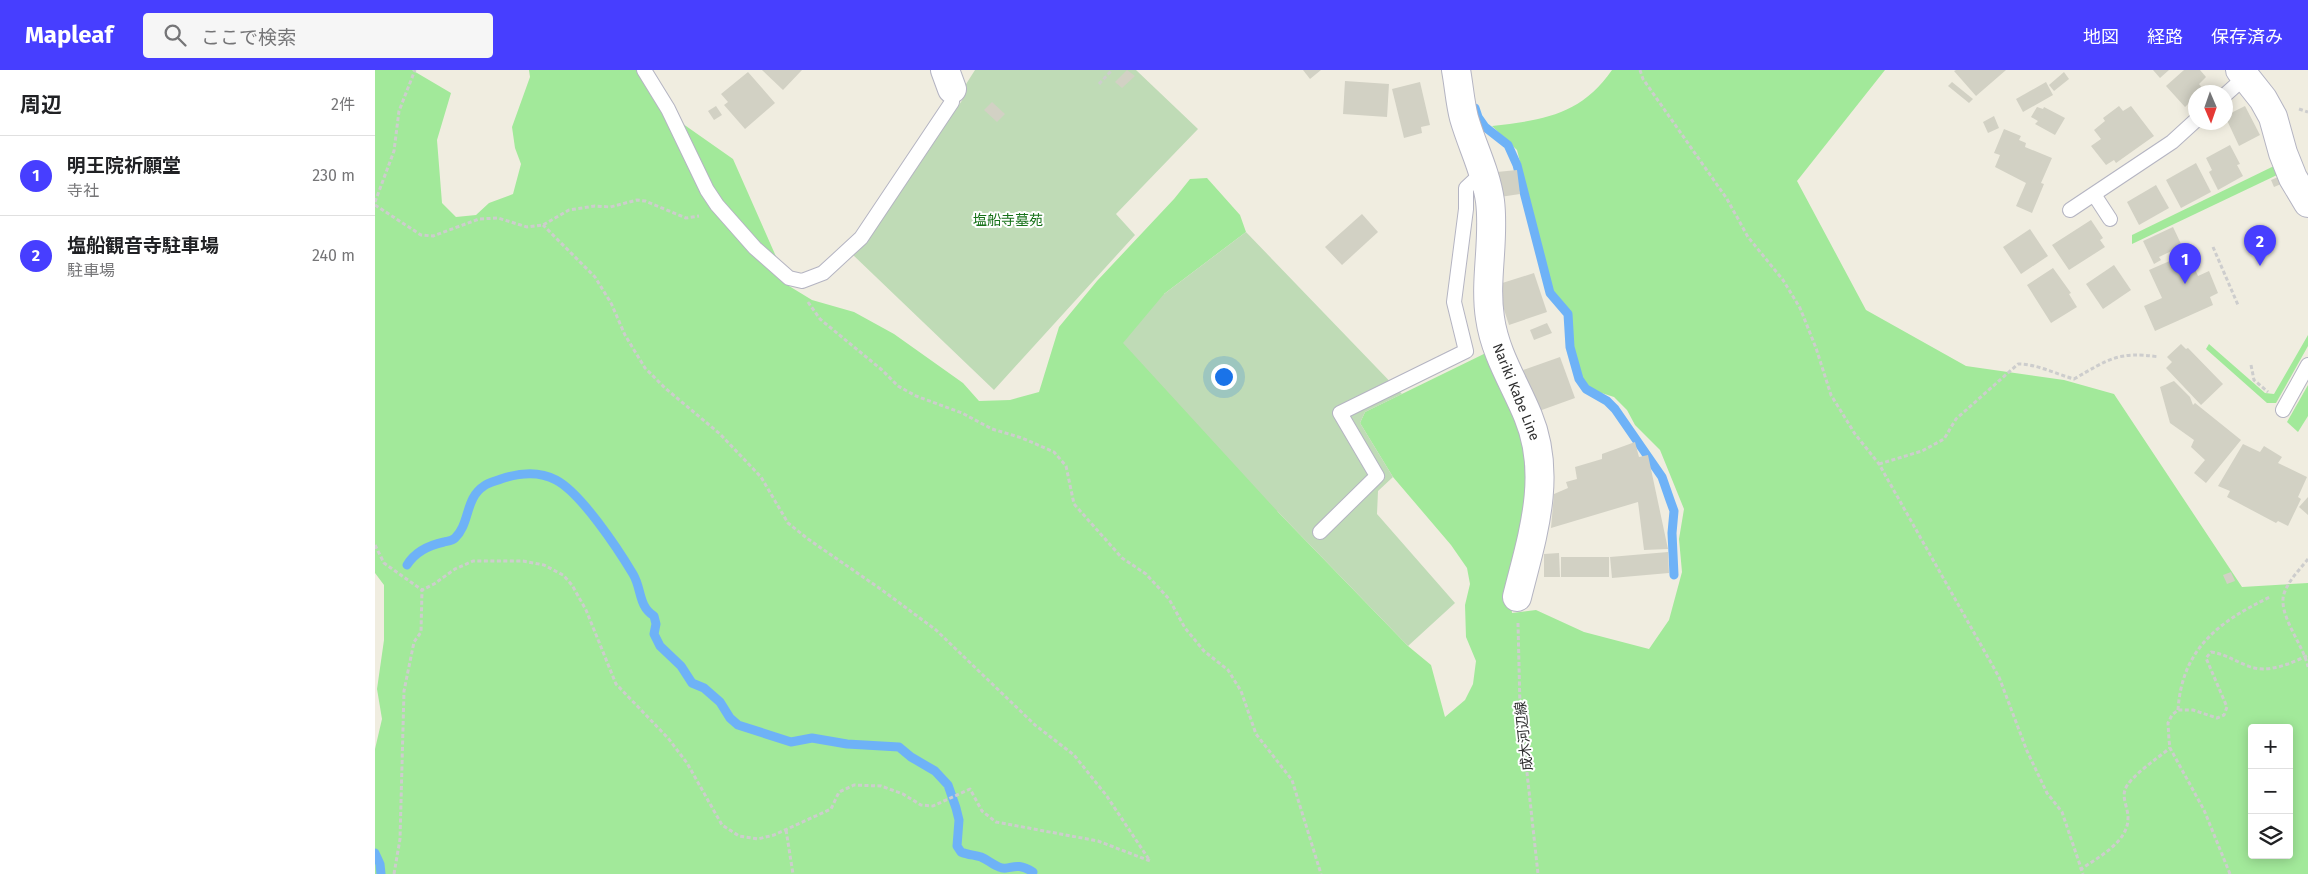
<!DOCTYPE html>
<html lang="ja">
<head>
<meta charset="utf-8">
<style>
  body { margin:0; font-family:"Fira Sans","Noto Sans JP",sans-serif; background:#f6f6f6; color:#202124 }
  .controls { position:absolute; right:15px; bottom:15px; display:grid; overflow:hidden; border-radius:5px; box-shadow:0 2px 12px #0003 }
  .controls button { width:45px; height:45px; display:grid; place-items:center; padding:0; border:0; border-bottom:1px solid #e0e0e0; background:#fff; color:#202124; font:25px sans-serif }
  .compass { position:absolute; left:1813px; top:15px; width:45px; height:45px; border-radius:50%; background:#fff; box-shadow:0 2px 12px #0003; rotate:178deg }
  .you { position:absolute; left:848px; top:306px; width:18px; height:18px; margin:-12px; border:4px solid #fff; border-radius:50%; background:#1a73e8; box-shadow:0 0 0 8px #1a73e833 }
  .badge { display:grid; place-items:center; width:32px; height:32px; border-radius:50%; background:#473eff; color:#fff; font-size:16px; font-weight:700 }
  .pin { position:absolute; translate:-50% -41px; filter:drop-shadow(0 1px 2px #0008) }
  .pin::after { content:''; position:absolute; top:26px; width:18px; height:15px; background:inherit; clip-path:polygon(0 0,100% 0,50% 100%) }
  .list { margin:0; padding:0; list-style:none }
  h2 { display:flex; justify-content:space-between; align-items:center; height:65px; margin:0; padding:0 20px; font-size:21px }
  h2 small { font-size:16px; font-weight:400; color:#757577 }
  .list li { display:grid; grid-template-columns:32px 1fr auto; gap:15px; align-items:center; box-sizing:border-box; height:80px; padding:0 20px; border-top:1px solid #e0e0e0 }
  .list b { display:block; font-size:19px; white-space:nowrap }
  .list p { margin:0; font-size:16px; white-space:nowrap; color:#757577 }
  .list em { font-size:16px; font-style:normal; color:#757577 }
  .icon { flex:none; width:28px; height:28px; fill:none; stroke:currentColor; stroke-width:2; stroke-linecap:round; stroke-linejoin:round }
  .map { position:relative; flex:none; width:1933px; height:804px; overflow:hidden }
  header { display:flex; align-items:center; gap:30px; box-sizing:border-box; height:70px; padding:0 25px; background:#473eff; color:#fff }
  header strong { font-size:24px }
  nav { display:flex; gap:28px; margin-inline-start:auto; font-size:18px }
  .search { width:350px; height:45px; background:#f6f6f6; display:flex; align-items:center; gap:12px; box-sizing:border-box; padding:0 18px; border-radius:5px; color:#757577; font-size:19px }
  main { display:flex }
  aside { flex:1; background:#fff }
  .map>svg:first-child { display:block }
  .green { fill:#a2e99a; fill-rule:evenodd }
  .cemetery { fill:#bfdbb6 }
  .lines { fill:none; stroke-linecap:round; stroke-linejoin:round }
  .stream { stroke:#6eb2f7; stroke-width:9 }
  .building { fill:#d2d1c4 }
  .service-casing { stroke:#b4b4c2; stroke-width:16 }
  .minor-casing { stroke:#b4b4c2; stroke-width:30 }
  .secondary-casing { stroke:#b4b4c2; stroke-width:30 }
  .path { stroke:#cdcdcd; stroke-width:3; stroke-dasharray:4 2.5; stroke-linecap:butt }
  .service { stroke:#fff; stroke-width:14 }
  .minor { stroke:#fff; stroke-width:28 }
  .secondary { stroke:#fff; stroke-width:28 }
  .labels { text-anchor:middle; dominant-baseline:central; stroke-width:4; stroke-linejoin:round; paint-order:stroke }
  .park-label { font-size:14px; fill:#177219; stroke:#fff }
  .street-label { font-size:14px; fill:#2e2e2e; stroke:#fff }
</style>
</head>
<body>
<header>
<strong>Mapleaf</strong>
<div class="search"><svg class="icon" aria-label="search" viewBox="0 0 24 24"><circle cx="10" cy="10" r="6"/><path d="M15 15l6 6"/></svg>ここで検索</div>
<nav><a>地図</a><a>経路</a><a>保存済み</a></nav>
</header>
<main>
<aside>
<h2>周辺<small>2件</small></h2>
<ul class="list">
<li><span class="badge">1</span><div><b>明王院祈願堂</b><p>寺社</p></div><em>230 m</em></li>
<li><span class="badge">2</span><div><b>塩船観音寺駐車場</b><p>駐車場</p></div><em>240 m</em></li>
</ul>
</aside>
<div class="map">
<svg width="1933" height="804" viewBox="0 0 1933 804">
  <rect width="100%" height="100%" fill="#f0ede0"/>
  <!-- green -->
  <g class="green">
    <path d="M 0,0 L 37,0 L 76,23 L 62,70 L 67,133 L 81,147 L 101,145 L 114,133 L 138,124 L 146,94 L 140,78 L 137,57 L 155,7 L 154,0 L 263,0 L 291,42 L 358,89 L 414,216 L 437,230 L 479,242 L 519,264 L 588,313 L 604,331 L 635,330 L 664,322 L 684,257 L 722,211 L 799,129 L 815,109 L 832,108 L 865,145 L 871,162 L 789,224 L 903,442 L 1033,576 L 1056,595 L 1070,647 L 1090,630 L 1098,614 L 1101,591 L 1091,567 L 1090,535 L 1095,514 L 1092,498 L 1076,475 L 1018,407 L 985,353 L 990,342 L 1117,280 L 1160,384 L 1135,524 L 1137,543 L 1161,540 L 1209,562 L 1274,579 L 1294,550 L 1307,502 L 1304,469 L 1309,439 L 1285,380 L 1260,355 L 1252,340 L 1239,327 L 1214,319 L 1206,307 L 1199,283 L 1195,242 L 1178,221 L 1142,80 L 1117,56 C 1168,50 1206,45 1237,0 L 1510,0 L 1422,111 L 1491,240 L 1591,296 L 1689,310 L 1739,324 L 1867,517 L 1933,513 L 1933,804 L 0,804 L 0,679 L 7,649 L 2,619 L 9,570 L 9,515 L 0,503 ZM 1877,658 L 1914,658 L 1914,785 L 1877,785 Z"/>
    <polygon points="1899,96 1902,105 1757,174 1757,165"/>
    <polygon points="1933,265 1933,276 1901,333 1892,333 1831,279 1834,274 1890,323 1899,324"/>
    <polygon points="1933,315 1933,346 1923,362 1912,352"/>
  </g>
  <!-- cemetery -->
  <g class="cemetery">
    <polygon points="600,0 761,0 823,59 741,144 760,165 619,320 477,184 492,172 590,26 586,22"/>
    <polygon points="871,162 1027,324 990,342 985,353 1018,407 1003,421 1002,444 1080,533 1033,576 903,442 748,273 789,224"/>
  </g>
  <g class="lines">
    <!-- stream -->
    <g class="stream">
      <polyline points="1100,38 1103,47 1110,57 1133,75 1142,95 1175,223 1193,244 1195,277 1204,309 1211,319 1232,331 1240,339 1287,407 1295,430 1299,441 1297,463 1299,505"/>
      <path d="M 32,495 C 40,482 55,475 69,472 C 73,471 77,471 80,468 C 95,454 90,428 109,416 C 113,413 121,411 126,409 C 144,403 164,401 181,410 C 206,423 243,479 258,504 C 267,519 263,536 279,546 L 281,554 L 279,564 L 285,576 L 306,596 L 317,613 L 329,618 L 345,632 L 355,648 L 363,655 L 416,672 L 437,668 L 472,674 L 524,677 L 536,687 L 560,701 L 573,715 L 581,738 L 584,750 L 582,776 L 586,782 C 593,785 600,785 606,787 C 613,790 618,795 624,797 C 635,802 639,790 658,802"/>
      <polyline points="0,783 5,794 6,804"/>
    </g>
  </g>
  <!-- building -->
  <g class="building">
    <polygon points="387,0 427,0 408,20"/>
    <polygon points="752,0 760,6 747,18 740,12"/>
    <polygon points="928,0 946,0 935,9"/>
    <polygon points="1581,0 1631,0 1601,26 1579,1"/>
    <polygon points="1778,0 1794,0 1785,8"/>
    <polygon points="1809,0 1825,0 1831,7 1824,14 1829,20 1820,22 1820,27 1810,37 1791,16"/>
    <polygon points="373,2 400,33 370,59 349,35 353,32 346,24"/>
    <polygon points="1689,2 1694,9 1679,21 1674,15"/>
    <polygon points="970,11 1014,14 1012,47 968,44"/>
    <polygon points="1045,12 1055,55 1046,57 1047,63 1029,68 1017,19"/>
    <polygon points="1577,12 1598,29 1594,33 1573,16"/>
    <polygon points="1671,12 1678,25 1648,42 1641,29"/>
    <polygon points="617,32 630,44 622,52 609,40"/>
    <polygon points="341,36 347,45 339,50 333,41"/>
    <polygon points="1744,36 1748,41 1756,36 1779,66 1741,93 1739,90 1731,95 1716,76 1726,69 1719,60 1730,51 1728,48"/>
    <polygon points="1870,36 1885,65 1864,76 1850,46"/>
    <polygon points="1662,37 1668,39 1669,37 1690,48 1680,65 1660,54 1663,51 1656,47"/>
    <polygon points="1619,46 1624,58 1613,63 1608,52"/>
    <polygon points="1629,59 1646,66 1644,70 1651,73 1650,77 1677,88 1666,113 1669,114 1657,143 1641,136 1651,113 1620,97 1625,85 1619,83"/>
    <polygon points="1855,75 1865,94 1862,95 1868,106 1843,120 1834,102 1837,100 1831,88"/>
    <polygon points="1821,93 1836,122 1806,138 1791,110"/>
    <polygon points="1142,100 1145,124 1125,127 1122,102"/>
    <polygon points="1903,107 1906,114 1899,117 1896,110"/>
    <polygon points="1781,115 1794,138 1764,155 1752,132"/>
    <polygon points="987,144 1003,162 967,195 950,177"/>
    <polygon points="1716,150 1728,168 1725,170 1730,177 1694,200 1677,175"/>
    <polygon points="1798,157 1807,176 1784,187 1786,190 1779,194 1768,171"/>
    <polygon points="1655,159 1673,186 1646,204 1628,177"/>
    <polygon points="1813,183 1823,206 1834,201 1843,223 1835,227 1838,235 1780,261 1769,236 1787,228 1774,200"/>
    <polygon points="1739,195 1756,220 1728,239 1711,214"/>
    <polygon points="1678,198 1696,223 1694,224 1702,237 1676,253 1652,215"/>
    <polygon points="1159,203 1172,242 1134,255 1121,215"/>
    <polygon points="1172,253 1177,263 1159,270 1155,260"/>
    <polygon points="1806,274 1811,279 1813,278 1848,314 1826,335 1791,298 1797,292 1792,287"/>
    <polygon points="1185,287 1200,328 1164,341 1148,300"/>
    <polygon points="1799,311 1815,327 1818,335 1820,333 1866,370 1831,413 1819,403 1830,390 1816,377 1819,370 1795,353 1785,317"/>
    <polygon points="1260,372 1264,387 1273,385 1293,479 1269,480 1263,432 1176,458 1179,424 1193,418 1191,412 1202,409 1200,397 1227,389 1227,384"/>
    <polygon points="1868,374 1885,382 1889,376 1907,387 1903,393 1932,407 1923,427 1926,429 1913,456 1903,451 1901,453 1852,427 1855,421 1843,416"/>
    <polygon points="1933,427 1933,445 1924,437"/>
    <polygon points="1293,482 1294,503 1237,508 1235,487"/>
    <polygon points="1184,483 1185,507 1169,507 1169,484"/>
    <rect x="1186" y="487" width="48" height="20"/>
    <polygon points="1856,502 1860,511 1852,514 1848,505"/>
  </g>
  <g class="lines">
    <!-- service casing -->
    <g class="service-casing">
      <g id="service">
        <polyline points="269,0 293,39 332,120 342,135 380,178 414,208 427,211 448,203 486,168 577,32 577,19"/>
        <polyline points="1850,25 1870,7"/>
        <polyline points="1720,126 1735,149"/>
        <polyline points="1695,140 1797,72 1820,51"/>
        <polyline points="1908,340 1933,295"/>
        <polyline points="945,462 1002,406 965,343 1091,281 1079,232 1091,139 1091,118 1108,102"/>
      </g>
    </g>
    <!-- minor casing -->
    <g class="minor-casing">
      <g id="minor">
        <polyline points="570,0 577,19"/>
        <polyline points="1865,0 1888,29 1898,47 1908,83 1918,108 1933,133"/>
      </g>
    </g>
    <!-- secondary casing -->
    <g class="secondary-casing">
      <path id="secondary" d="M 1081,0 C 1084,16 1085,33 1089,48 C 1097,76 1111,102 1115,131 C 1120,170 1109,210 1115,248 C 1120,284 1140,314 1153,346 C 1178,406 1157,467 1142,527"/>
    </g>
    <!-- path -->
    <g class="path">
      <polyline points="1265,0 1268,9 1352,129 1373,167 1408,210 1425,238 1441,278 1456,325 1480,364 1504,394 1624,607 1652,681 1672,723 1687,742 1708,804"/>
      <polyline points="724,14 737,0"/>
      <polyline points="1924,39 1933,42"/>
      <polyline points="0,132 19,81 24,41 40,0"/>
      <polyline points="0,135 46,165 58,166 104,149 123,148 152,157 168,155 194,140 220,136 235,137 262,130 270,131 311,148 324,146"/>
      <polyline points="1838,177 1863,235"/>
      <polyline points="433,232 445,249 507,300 523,316 541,326 587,343 617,359 647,368 679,382 691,396 699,434 747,488 771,504 794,529 810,558 829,581 853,600 866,621 881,664 917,710 946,804"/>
      <polyline points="1876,295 1879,310 1893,322"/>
      <path d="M 1504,394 L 1547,381 L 1569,369 L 1581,349 L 1643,294 C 1662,294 1681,304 1699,309 C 1734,289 1743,281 1784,287"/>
      <polyline points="0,475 9,493 47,520 59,514 80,499 98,491 148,491 169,495 188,505 197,515 211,540 241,614 293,668 312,693 347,755 364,766 383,769 399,765 456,739 464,722 479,715 506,716 528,724 546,735 558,736 595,719 607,741 621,752 723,771 775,791 731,725 699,685 660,655 561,560 507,520 433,469 413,453 386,407 345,364 290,318 270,298 250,265 236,233 220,207 168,155"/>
      <path d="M 1933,489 C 1925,499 1915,509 1910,521 C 1900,542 1929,575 1933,597"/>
      <polyline points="1143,553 1145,638 1163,804"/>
      <path d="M 1803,640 C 1807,579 1843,552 1895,527"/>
      <polyline points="411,760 418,804"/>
      <path d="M 1705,800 C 1723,787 1754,772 1753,747 C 1753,739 1747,728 1750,720 C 1753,708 1784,687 1795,678"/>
      <polyline points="19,804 25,769 29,621 39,572 46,562 47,520"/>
      <path d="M 1855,804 L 1829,740 L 1795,678 L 1794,670 L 1793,653 L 1797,645 L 1803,640 L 1818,640 L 1842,648 L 1849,645 L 1852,637 L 1831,588 L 1836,582 C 1850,584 1860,591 1873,596 C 1891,604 1916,594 1933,585"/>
    </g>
    <!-- service -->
    <use href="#service" class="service"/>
    <!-- minor -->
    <use href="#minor" class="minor"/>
    <!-- secondary -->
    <use href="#secondary" class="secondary"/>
  </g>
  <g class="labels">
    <!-- park labels -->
    <g class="park-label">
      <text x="633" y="150">塩船寺墓苑</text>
    </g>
    <!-- street labels -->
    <g class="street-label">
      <text transform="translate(1141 322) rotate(68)">Nariki Kabe Line</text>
      <text transform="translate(1149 666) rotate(-96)">成木河辺線</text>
    </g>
  </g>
</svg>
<div class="controls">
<button>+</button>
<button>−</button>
<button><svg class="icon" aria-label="layers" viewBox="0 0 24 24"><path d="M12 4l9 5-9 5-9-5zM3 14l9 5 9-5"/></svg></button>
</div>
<svg class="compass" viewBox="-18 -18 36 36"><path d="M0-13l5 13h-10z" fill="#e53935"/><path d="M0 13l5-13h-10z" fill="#757577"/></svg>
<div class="you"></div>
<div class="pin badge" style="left:1810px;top:214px">1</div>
<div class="pin badge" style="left:1885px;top:196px">2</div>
</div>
</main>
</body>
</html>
